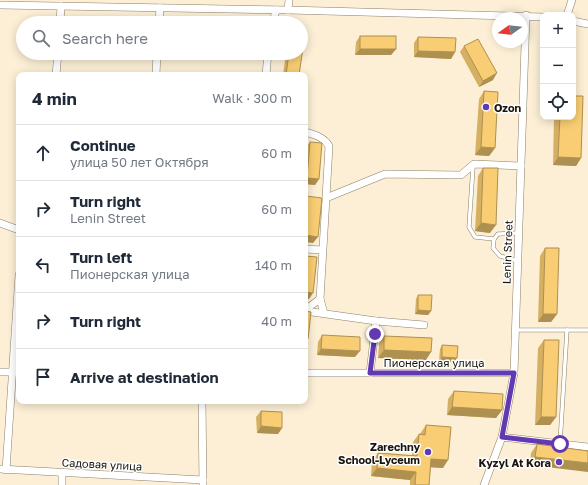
<!DOCTYPE html>
<html lang="en">
<head>
<meta charset="utf-8">
<style>
  body { margin:0; font-family:"Golos Text",sans-serif; background:#f2f2f3; color:#1f2937 }
  .controls { position:absolute; right:12px; top:12px; display:grid; overflow:hidden; border-radius:8px; box-shadow:0 2px 10px #0003 }
  .controls button { width:36px; height:36px; display:grid; place-items:center; padding:0; border:0; border-bottom:1px solid #e0e1e3; background:#fff; color:#1f2937; font:20px sans-serif }
  .compass { position:absolute; left:492px; top:12px; width:36px; height:36px; border-radius:50%; background:#fff; box-shadow:0 2px 10px #0003; rotate:255deg }
  .stop { position:absolute; width:12px; height:12px; margin:-9px; border:3px solid #6239b1; border-radius:50%; background:#fff }
  .stop.end { background:#6239b1; border-color:#fff; box-shadow:0 1px 4px #0008 }
  .list { margin:0; padding:0; list-style:none }
  h2 { display:flex; justify-content:space-between; align-items:center; height:52px; margin:0; padding:0 16px; font-size:17px }
  h2 small { font-size:13px; font-weight:400; color:#747a83 }
  .list li { display:grid; grid-template-columns:26px 1fr auto; gap:12px; align-items:center; box-sizing:border-box; height:56px; padding:0 16px; border-top:1px solid #e0e1e3 }
  .list b { display:block; font-size:15px; white-space:nowrap }
  .list p { margin:0; font-size:13px; white-space:nowrap; color:#747a83 }
  .list em { font-size:13px; font-style:normal; color:#747a83 }
  .icon { flex:none; width:22px; height:22px; fill:none; stroke:currentColor; stroke-width:2; stroke-linecap:round; stroke-linejoin:round }
  .map { position:relative; flex:none; width:588px; height:485px; overflow:hidden }
  .search { position:absolute; background:#fff; box-shadow:0 2px 10px #0003; left:16px; top:16px; width:292px; height:44px; display:flex; align-items:center; gap:10px; box-sizing:border-box; padding:0 14px; border-radius:22px; color:#747a83; font-size:15px }
  .panel { position:absolute; background:#fff; box-shadow:0 2px 10px #0003; left:16px; top:72px; width:292px; height:332px; border-radius:8px }
  .map>svg:first-child { display:block }
  .lines { fill:none; stroke-linecap:round; stroke-linejoin:round }
  .service-casing { stroke:#8b8069; stroke-width:4.5 }
  .minor-casing { stroke:#8b8069; stroke-width:8 }
  .service { stroke:#fff; stroke-width:3.5 }
  .minor { stroke:#fff; stroke-width:7 }
  .wall { fill:#d5b063 }
  .shaded-wall { fill:#ae9050 }
  .building { fill:#f8cd73; stroke:#ae9050 }
  .route { stroke:#6239b1; stroke-width:5 }
  .poi-dot { fill:#6239b1; stroke:#fefefe; stroke-width:1.5 }
  .labels { text-anchor:middle; dominant-baseline:central; stroke-width:3; stroke-linejoin:round; paint-order:stroke }
  .poi-label { font-size:11px; font-weight:bold; fill:#1a160d; stroke:#fefefe; text-anchor:end }
  .street-label { font-size:11px; fill:#1a160d; stroke:#fefefe }
</style>
</head>
<body>
<div class="map">
<svg width="588" height="485" viewBox="0 0 588 485">
  <rect width="100%" height="100%" fill="#fcefd6"/>
  <g class="lines">
    <!-- service casing -->
    <g class="service-casing">
      <g id="service">
        <polyline points="473,167 469,227 475,237 494,239"/>
        <polyline points="518,261 500,256 493,248 494,239 498,234 519,233"/>
        <polyline points="515,330 588,330"/>
        <polyline points="560,443 567,330"/>
      </g>
    </g>
    <!-- minor casing -->
    <g class="minor-casing">
      <g id="minor">
        <polyline points="0,5 288,10 543,17"/>
        <polyline points="288,10 289,0"/>
        <polyline points="567,15 572,0"/>
        <polyline points="573,21 588,24"/>
        <polyline points="60,23 61,6"/>
        <polyline points="159,23 160,8"/>
        <polyline points="273,23 276,10"/>
        <polyline points="56,75 58,53"/>
        <polyline points="156,75 157,53"/>
        <polyline points="266,75 268,53"/>
        <path d="M 305,132 C 315,135 324,137 329,146 L 326,198"/>
        <polyline points="0,223 19,230"/>
        <polyline points="305,249 322,250"/>
        <polyline points="305,310 320,299"/>
        <polyline points="305,311 376,321 370,373"/>
        <polyline points="324,313 320,299 326,198 385,174 461,175 474,164 521,166"/>
        <polyline points="376,321 424,325"/>
        <polyline points="0,372 19,372"/>
        <polyline points="305,373 514,373"/>
        <polyline points="202,401 203,485"/>
        <polyline points="502,437 588,447"/>
        <polyline points="0,469 203,480"/>
        <polyline points="6,470 19,275"/>
        <polyline points="62,485 62,473"/>
        <polyline points="484,485 502,437 514,373 526,15"/>
      </g>
    </g>
    <!-- service -->
    <use href="#service" class="service"/>
    <!-- minor -->
    <use href="#minor" class="minor"/>
  </g>
  <!-- wall -->
  <g class="wall">
    <polygon points="360,36 396,49 391,55 355,55 356,42"/>
    <polygon points="418,37 455,52 451,59 414,57 414,43"/>
    <polygon points="464,46 493,80 479,87 460,52"/>
    <polygon points="286,53 301,53 299,75 283,75"/>
    <polygon points="484,91 495,148 489,156 475,155 479,99"/>
    <polygon points="554,117 573,117 581,158 576,166 553,165"/>
    <polygon points="310,142 319,179 315,185 305,184 305,148"/>
    <polygon points="483,168 490,233 475,231 478,176"/>
    <polygon points="545,248 557,314 551,322 538,322 540,256"/>
    <polygon points="418,295 431,311 428,315 415,314 416,299"/>
    <polygon points="322,335 355,357 317,355 318,342"/>
    <polygon points="384,336 426,360 378,358 379,344"/>
    <polygon points="544,340 556,417 550,425 535,425 538,348"/>
    <polygon points="442,345 454,362 439,361 440,349"/>
    <polygon points="454,391 502,410 496,418 447,415 448,399"/>
    <polygon points="261,411 282,428 278,434 257,433 256,417"/>
    <polygon points="426,425 443,468 431,467 429,485 410,485 410,480 371,476 372,461 378,453 412,456 413,442 419,434 420,434"/>
    <polygon points="537,444 588,451 530,465 531,453"/>
  </g>
  <!-- shaded-wall -->
  <g class="shaded-wall">
    <polygon points="360,49 396,49 391,55 355,55"/>
    <polygon points="418,51 455,52 451,59 414,57"/>
    <polygon points="497,73 493,80 479,87 483,81"/>
    <polygon points="481,147 495,148 489,156 475,155"/>
    <polygon points="558,157 581,158 576,166 553,165"/>
    <polygon points="307,178 319,179 315,185 305,184 305,180"/>
    <polygon points="481,223 496,225 490,233 475,231"/>
    <polygon points="305,235 318,237 313,243 305,242"/>
    <polygon points="305,292 313,293 309,299 305,298"/>
    <polygon points="418,310 431,311 428,315 415,314"/>
    <polygon points="543,314 557,314 551,322 538,322"/>
    <polygon points="305,338 308,339 305,343"/>
    <polygon points="321,349 360,351 355,357 317,355"/>
    <polygon points="384,350 431,352 426,360 378,358"/>
    <polygon points="442,357 457,358 454,362 439,361"/>
    <polygon points="452,407 502,410 496,418 447,415"/>
    <polygon points="541,417 556,417 550,425 535,425"/>
    <polygon points="261,426 282,428 278,434 257,433"/>
    <polygon points="535,457 588,463 588,472 530,465"/>
    <polygon points="431,459 448,460 443,468 426,467"/>
    <polygon points="377,468 416,472 410,480 371,476"/>
  </g>
  <!-- building -->
  <g class="building">
    <rect x="360" y="36" width="36" height="13"/>
    <polygon points="418,37 456,38 455,52 418,51"/>
    <polygon points="478,39 497,73 483,81 464,46"/>
    <polygon points="301,40 304,41 299,75 286,75 289,53 301,53"/>
    <polygon points="484,91 498,92 495,148 481,147"/>
    <polygon points="573,96 583,96 581,158 558,157 560,117 573,117"/>
    <polygon points="310,142 322,143 319,179 307,178"/>
    <polygon points="483,168 498,168 496,225 481,223"/>
    <polygon points="306,196 322,198 318,237 305,235 305,207"/>
    <polygon points="545,248 559,248 557,314 543,314"/>
    <polygon points="305,256 317,257 313,293 305,292"/>
    <polygon points="418,295 432,295 431,311 418,310"/>
    <polygon points="305,311 311,312 308,339 305,338"/>
    <polygon points="322,335 360,337 360,351 321,349"/>
    <polygon points="384,336 432,338 431,352 384,350"/>
    <polygon points="544,340 559,340 556,417 541,417"/>
    <polygon points="442,345 458,346 457,358 442,357"/>
    <polygon points="454,391 503,394 502,410 452,407"/>
    <polygon points="261,411 282,412 282,428 261,426"/>
    <polygon points="426,425 451,427 448,460 431,459 429,485 415,485 416,472 377,468 378,453 417,456 419,434 425,435"/>
    <polygon points="537,444 588,451 588,463 535,457"/>
  </g>
  <g class="lines">
    <!-- route -->
    <polyline class="route" points="375,334 370,373 514,373 502,437 560,444"/>
  </g>
  <!-- markers -->
  <g class="poi-dot">
    <circle cx="486" cy="107" r="4"/>
    <circle cx="428" cy="452" r="4"/>
    <circle cx="559" cy="462" r="4"/>
  </g>
  <g class="labels">
    <!-- poi labels -->
    <g class="poi-label">
      <text x="494" y="107" text-anchor="start">Ozon</text>
      <text x="420" y="446">Zarechny<tspan x="420" dy="13">School-Lyceum</tspan></text>
      <text x="551" y="462">Kyzyl At Kora</text>
    </g>
    <!-- street labels -->
    <g class="street-label">
      <text transform="translate(507 252) rotate(-88)">Lenin Street</text>
      <text x="434" y="362">Пионерская улица</text>
      <text transform="translate(102 464) rotate(3)">Садовая улица</text>
    </g>
  </g>
</svg>
<div class="controls">
<button>+</button>
<button>−</button>
<button><svg class="icon" aria-label="locate" viewBox="0 0 24 24"><circle cx="12" cy="12" r="6"/><path d="M12 2v4M12 18v4M2 12h4M18 12h4"/></svg></button>
</div>
<svg class="compass" viewBox="-18 -18 36 36"><path d="M0-13l5 13h-10z" fill="#e53935"/><path d="M0 13l5-13h-10z" fill="#747a83"/></svg>
<div class="stop" style="left:560px;top:444px"></div>
<div class="stop end" style="left:375px;top:334px"></div>
<div class="search"><svg class="icon" aria-label="search" viewBox="0 0 24 24"><circle cx="10" cy="10" r="6"/><path d="M15 15l6 6"/></svg>Search here</div>
<section class="panel">
<h2>4 min<small>Walk · 300 m</small></h2>
<ul class="list">
<li><svg class="icon" aria-label="ahead" viewBox="0 0 24 24"><path d="M12 20V5M6 11l6-6 6 6"/></svg><div><b>Continue</b><p>улица 50 лет Октября</p></div><em>60 m</em></li>
<li><svg class="icon" aria-label="right" viewBox="0 0 24 24"><path d="M7 20v-9h11M14 6l5 5-5 5"/></svg><div><b>Turn right</b><p>Lenin Street</p></div><em>60 m</em></li>
<li><svg class="icon" aria-label="left" viewBox="0 0 24 24"><path d="M17 20v-9H6M10 6l-5 5 5 5"/></svg><div><b>Turn left</b><p>Пионерская улица</p></div><em>140 m</em></li>
<li><svg class="icon" aria-label="right" viewBox="0 0 24 24"><path d="M7 20v-9h11M14 6l5 5-5 5"/></svg><div><b>Turn right</b></div><em>40 m</em></li>
<li><svg class="icon" aria-label="arrive" viewBox="0 0 24 24"><path d="M6 21V4h12l-3 4 3 4H6"/></svg><div><b>Arrive at destination</b></div></li>
</ul>
</section>
</div>
</body>
</html>
